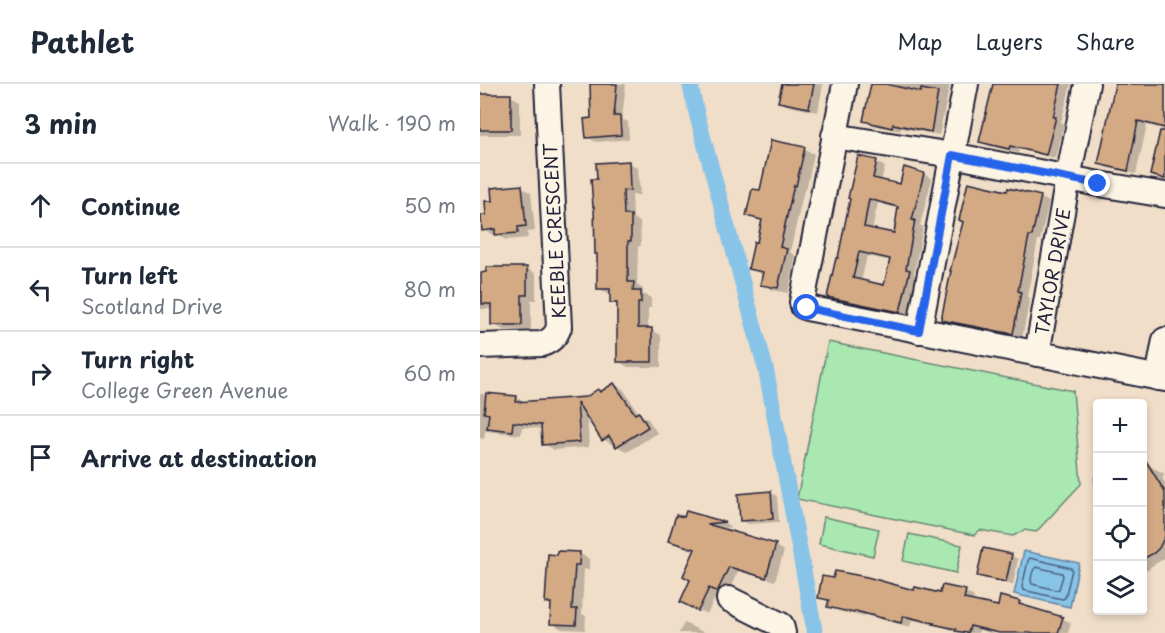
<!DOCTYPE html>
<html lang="en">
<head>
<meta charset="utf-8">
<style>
  body { margin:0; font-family:"Playpen Sans",sans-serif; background:#f6f6f7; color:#1f2937 }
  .controls { position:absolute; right:18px; bottom:18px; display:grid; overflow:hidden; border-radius:6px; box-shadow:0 3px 9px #0003 }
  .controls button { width:54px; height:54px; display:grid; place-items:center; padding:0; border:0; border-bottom:2px solid #e0e1e3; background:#fff; color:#1f2937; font:30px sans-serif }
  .stop { position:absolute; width:18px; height:18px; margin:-14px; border:4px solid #2563eb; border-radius:50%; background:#fff }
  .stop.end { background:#2563eb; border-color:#fff; box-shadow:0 2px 6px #0008 }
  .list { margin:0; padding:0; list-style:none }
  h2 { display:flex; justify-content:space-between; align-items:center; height:78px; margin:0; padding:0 24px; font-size:26px }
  h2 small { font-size:20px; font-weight:400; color:#747a83 }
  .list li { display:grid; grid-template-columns:39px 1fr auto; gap:18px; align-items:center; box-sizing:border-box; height:84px; padding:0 24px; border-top:2px solid #e0e1e3 }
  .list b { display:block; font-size:22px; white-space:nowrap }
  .list p { margin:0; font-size:20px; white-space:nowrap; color:#747a83 }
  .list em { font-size:20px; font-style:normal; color:#747a83 }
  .icon { flex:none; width:33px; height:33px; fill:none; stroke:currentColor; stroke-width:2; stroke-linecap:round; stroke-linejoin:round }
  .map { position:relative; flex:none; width:685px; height:549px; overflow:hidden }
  header { display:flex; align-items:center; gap:36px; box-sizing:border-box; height:84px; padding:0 30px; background:#fff; border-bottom:2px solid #e0e1e3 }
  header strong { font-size:28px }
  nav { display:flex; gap:33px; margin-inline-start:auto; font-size:21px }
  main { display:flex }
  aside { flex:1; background:#fff }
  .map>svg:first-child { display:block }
  .green { fill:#a9e9b1; stroke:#668676; stroke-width:1.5 }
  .water { fill:#88c3e8; stroke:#5f83a3; stroke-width:1.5 }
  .shadow { fill:#0003; fill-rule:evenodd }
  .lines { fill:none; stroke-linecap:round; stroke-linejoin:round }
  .shore { stroke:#4b6280; stroke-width:1.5 }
  .canal { stroke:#88c3e8; stroke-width:16 }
  .building { fill:#d4aa85; stroke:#22223b; stroke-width:1.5; fill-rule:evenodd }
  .minor-casing { stroke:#22223b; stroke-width:28 }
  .minor { stroke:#fcf5e5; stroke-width:24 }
  .route { stroke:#2563eb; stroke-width:8 }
  .labels { text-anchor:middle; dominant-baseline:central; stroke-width:4.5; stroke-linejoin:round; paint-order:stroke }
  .street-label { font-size:18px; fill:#22223b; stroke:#fcf5e5 }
</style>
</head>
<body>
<header>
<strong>Pathlet</strong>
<nav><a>Map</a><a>Layers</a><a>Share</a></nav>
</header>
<main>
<aside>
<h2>3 min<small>Walk · 190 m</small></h2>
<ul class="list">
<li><svg class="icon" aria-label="ahead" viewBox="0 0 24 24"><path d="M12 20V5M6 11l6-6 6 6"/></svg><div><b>Continue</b></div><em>50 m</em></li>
<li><svg class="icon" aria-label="left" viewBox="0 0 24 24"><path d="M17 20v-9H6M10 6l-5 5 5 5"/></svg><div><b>Turn left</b><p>Scotland Drive</p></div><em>80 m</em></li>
<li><svg class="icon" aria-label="right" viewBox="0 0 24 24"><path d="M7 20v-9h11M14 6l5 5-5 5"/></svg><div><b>Turn right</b><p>College Green Avenue</p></div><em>60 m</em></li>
<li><svg class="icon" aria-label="arrive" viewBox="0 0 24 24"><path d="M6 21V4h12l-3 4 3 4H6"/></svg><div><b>Arrive at destination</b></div></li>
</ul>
</aside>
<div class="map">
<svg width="685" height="549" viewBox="0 0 685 549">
  <rect width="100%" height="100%" fill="#f0dec8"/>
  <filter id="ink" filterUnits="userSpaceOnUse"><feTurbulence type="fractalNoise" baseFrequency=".0167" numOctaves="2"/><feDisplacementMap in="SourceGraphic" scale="12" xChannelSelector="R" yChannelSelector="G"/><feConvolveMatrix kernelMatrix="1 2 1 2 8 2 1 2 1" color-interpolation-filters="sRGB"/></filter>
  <g filter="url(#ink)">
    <!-- green -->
    <g class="green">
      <polygon points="348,258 593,307 601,400 556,448 544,446 533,452 500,446 494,451 317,415"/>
      <polygon points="344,433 399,445 393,472 339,460"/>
      <polygon points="429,450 482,461 476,489 423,477"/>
    </g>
    <!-- water -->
    <polygon class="water" points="544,467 599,479 590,523 534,510"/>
    <!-- shadow -->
    <g class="shadow">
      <polygon points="111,0 146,0 142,35 148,38 149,55 116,58 107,53 113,36"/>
      <polygon points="303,0 343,0 338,28 308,22 299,17"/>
      <polygon points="393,0 470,0 459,51 421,44 420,47 393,41 385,36"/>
      <polygon points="514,0 591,0 581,38 584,40 575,74 539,65 538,69 509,62 501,57"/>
      <polygon points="636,0 685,0 685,97 671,91 682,45 667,41 656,90 628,84 619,80"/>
      <polygon points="0,12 30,12 40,17 40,51 0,51"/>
      <polygon points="324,65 334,70 326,106 324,106 310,168 316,172 308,209 292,206 282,200 284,191 269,185 278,160 283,138 268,132 281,108"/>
      <path d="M 396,78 L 405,83 L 401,97 L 421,102 L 425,85 L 444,90 L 452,95 L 440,141 L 443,143 L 434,190 L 437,192 L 428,232 L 357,217 L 349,213 L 359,176 ZM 398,119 L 420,125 L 415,151 L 392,146 ZM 387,172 L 411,177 L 405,203 L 381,198 Z"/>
      <polygon points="149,79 158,84 160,111 152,111 153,134 160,138 161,162 158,162 157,201 163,205 163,210 171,214 171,224 168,224 168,246 171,246 181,251 181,283 148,283 138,277 139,222 131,218 131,210 128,210 118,204 119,171 116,169 118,96"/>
      <polygon points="41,103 51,109 55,147 47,148 48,154 26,156 18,151 13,151 4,146 8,132"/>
      <polygon points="560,113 569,118 560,156 558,156 547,213 550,214 542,254 472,240 463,235"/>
      <polygon points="47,184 56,190 56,216 51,216 51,246 23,246 13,240 13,225 0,225 0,198"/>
      <polygon points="134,300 144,306 159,330 168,335 177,349 147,368 137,362 135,360 133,361 123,355 107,330 109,363 74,366 64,360 63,345 42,343 41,351 5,347 4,355 0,354 0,310 37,314 46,319 106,314 121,309"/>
      <polygon points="662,378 685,390 682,393 685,399 685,474 670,483 669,486 662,487"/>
      <polygon points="618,391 618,423 613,393"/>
      <polygon points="290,408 297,412 299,438 268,440 262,437"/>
      <polygon points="207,428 245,439 251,443 237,445 295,462 304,467 295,497 258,487 247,511 238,508 227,530 210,522 212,496 216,467 199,461 190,456 205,435"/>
      <polygon points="505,466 532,472 538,475 533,501 505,495 499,491"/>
      <polygon points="99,469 109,475 109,486 104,485 102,530 106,532 105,546 82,545 72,539 73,521 67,518"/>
      <polygon points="435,508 461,511 485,508 494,513 493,518 519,524 539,518 549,524 582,534 591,539 588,549 511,549 499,546 498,549 481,549 460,542 432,536 430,543 384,531 384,533 358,527 349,522 350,519 339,513"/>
      <polygon points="204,539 225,549 199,549"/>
    </g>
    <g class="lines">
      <!-- shore -->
      <g class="shore">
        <polygon points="550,474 591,484 592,486 585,514 582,515 543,506 542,503 548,477"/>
        <path d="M 556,483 L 582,489 L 583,492 L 579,505 L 576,506 L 552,500 C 550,496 552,486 556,483 Z"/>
      </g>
      <!-- canal -->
      <polyline class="canal" points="210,0 217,31 286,286 335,549"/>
    </g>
    <!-- building -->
    <g class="building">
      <polygon points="110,0 137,0 134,32 140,32 141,51 106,54 104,35 111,34"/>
      <polygon points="302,0 334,0 329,24 298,18"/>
      <polygon points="391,0 406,0 441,8 441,5 458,8 451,48 413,40 412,44 383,37"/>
      <polygon points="513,0 581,0 573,33 576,33 566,71 530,62 529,65 499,58"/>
      <polygon points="635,0 685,0 685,44 658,37 648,87 618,80"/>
      <rect x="0" y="10" width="31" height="36"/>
      <polygon points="680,47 685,47 685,95 670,91"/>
      <polygon points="291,56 325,63 316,102 314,101 300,163 307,165 298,204 280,201 283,188 268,185 274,158 277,158 282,136 266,132 272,105 280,106"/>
      <path d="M 378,72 L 397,76 L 393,94 L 420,100 L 424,83 L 444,89 L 432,136 L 435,136 L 426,185 L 430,186 L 420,228 L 347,213 L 356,174 L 358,174 L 370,115 L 368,114 ZM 389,115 L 418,123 L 414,149 L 384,143 ZM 379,168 L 410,175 L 404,201 L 373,194 Z"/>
      <polygon points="149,77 150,106 143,107 144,131 151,131 151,157 148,157 148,198 154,198 153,207 161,207 161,219 158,219 158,244 172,244 172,278 137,278 137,219 130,219 130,205 117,205 117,170 115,170 114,123 113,123 111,95 117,95 116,79"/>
      <polygon points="488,98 527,107 528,104 561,112 552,152 549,152 538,207 541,208 533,250 461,236 471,187 470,187 483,138 479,136"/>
      <polygon points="42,101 46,142 38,143 38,149 15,151 15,145 2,147 1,131 6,131 5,117 12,117 11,104"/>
      <polygon points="6,183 47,183 47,211 42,211 42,241 11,241 11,220 2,220 2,208 1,208 1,189 6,188"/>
      <polygon points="134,299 155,330 159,328 168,343 136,363 129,352 122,357 97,318 100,358 62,361 61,341 33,338 32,347 7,344 9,330 4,329 6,309 37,312 36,318 106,313 118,305 120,308"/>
      <polygon points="663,372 685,408 685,452 679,464 674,469 663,475"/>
      <polygon points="291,407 293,435 260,437 258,410"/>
      <polygon points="206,427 245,438 227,440 296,460 286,494 249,483 238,506 237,508 229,504 218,527 200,518 210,496 203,492 215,465 188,457 196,431 204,433"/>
      <polygon points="503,464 532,470 526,498 497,492"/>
      <polygon points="77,467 100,468 99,481 95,481 92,525 97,525 96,541 70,540 71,519 65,519 68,470 77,471"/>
      <polygon points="355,487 387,493 434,506 435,503 460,509 462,501 486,506 484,515 518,522 520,512 540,517 539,520 583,533 578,549 519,549 490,542 488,549 487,549 475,547 476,545 453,540 454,539 423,532 421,539 375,527 374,529 347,523 349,516 338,514 342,492 353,494"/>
    </g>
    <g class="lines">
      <!-- minor casing -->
      <g class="minor-casing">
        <g id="minor">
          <polyline points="365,0 322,218 323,222 327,224 685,295"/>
          <polyline points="354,52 472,71 619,100 685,111"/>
          <polyline points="439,247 486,0"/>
          <path d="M 0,262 L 62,260 C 71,257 76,252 79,243 L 67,0"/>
          <path id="s1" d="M 557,270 L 588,94 L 607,0"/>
          <polyline points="678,294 685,256"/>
          <polyline points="249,515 301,541 303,549"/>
        </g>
      </g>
      <!-- minor -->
      <use href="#minor" class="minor"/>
    </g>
  </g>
  <g class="lines" filter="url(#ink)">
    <!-- route -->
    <polyline class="route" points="327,224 439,247 472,71 618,100"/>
  </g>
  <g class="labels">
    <!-- street labels -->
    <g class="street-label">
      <text transform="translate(74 147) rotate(-93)">KEEBLE CRESCENT</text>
      <text stroke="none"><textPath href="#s1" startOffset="84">TAYLOR DRIVE</textPath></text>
    </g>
  </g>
</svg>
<div class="controls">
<button>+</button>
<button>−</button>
<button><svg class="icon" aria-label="locate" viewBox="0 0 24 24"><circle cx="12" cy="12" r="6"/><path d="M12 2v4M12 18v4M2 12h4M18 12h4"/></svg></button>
<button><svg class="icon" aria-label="layers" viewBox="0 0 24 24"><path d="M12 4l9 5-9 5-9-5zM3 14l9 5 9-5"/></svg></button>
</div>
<div class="stop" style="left:327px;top:224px"></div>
<div class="stop end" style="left:618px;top:100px"></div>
</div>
</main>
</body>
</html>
